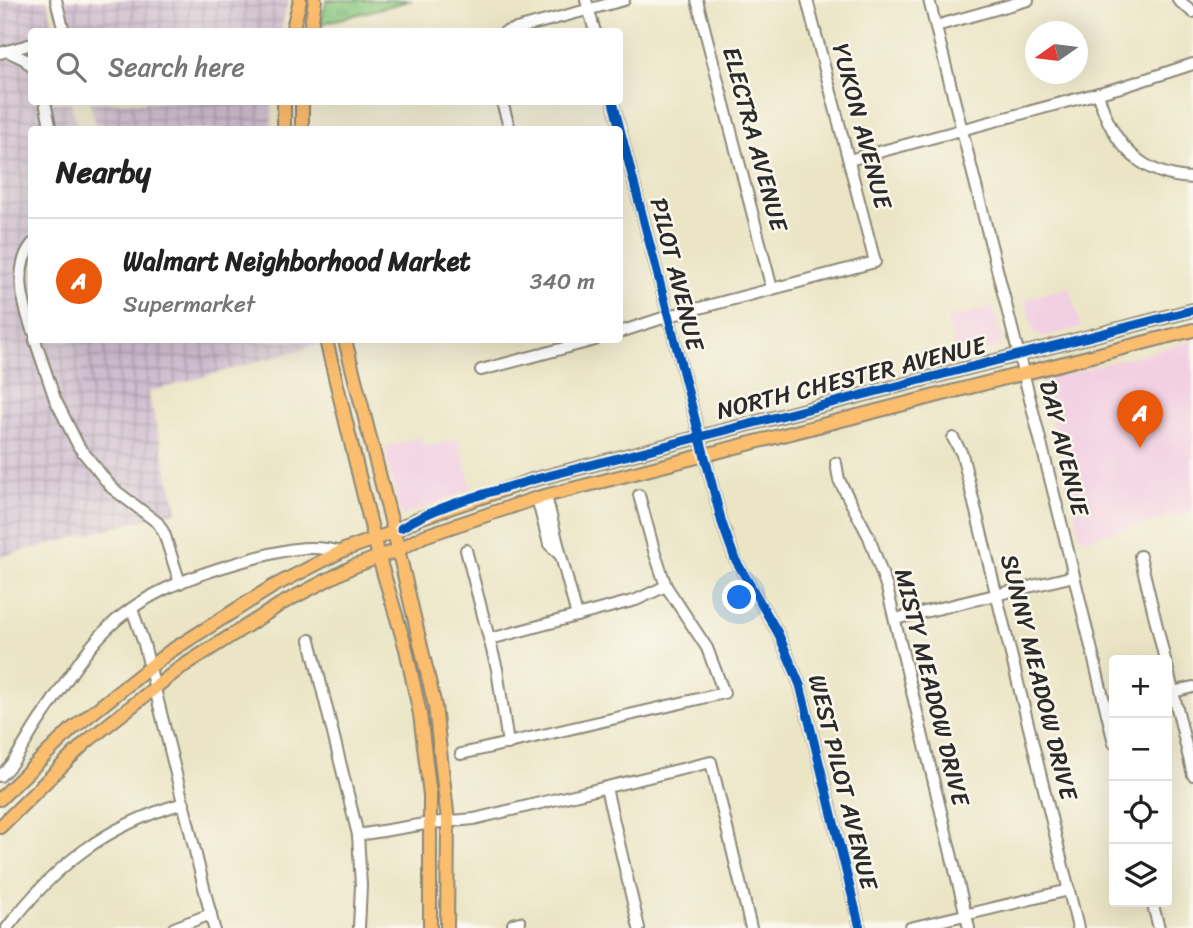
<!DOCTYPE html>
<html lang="en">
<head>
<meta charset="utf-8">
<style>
  body { margin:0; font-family:Sriracha,sans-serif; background:#f2f2f2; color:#222 }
  .controls { position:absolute; right:21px; bottom:21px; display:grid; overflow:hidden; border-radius:7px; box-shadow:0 7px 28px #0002 }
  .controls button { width:63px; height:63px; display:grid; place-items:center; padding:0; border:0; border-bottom:2px solid #e0e0e0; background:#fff; color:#222; font:35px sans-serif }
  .compass { position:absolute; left:1025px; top:21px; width:63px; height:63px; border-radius:50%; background:#fff; box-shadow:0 7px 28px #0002; rotate:256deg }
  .you { position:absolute; left:740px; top:598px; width:24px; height:24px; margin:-18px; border:5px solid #fff; border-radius:50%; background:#1a73e8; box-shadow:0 0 0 10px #1a73e833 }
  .badge { display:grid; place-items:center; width:46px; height:46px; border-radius:50%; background:#ea580c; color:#fff; font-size:23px; font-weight:700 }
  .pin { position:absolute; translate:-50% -58px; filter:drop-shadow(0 2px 4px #0008) }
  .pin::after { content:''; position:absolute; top:37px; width:24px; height:21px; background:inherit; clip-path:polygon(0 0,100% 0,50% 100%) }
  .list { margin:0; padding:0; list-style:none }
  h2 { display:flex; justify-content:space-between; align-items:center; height:91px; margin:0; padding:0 28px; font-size:30px }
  h2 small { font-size:23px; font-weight:400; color:#767676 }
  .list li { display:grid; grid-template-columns:46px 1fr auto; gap:21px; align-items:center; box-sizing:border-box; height:126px; padding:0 28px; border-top:2px solid #e0e0e0 }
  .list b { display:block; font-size:26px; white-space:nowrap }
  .list p { margin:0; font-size:23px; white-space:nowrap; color:#767676 }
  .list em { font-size:23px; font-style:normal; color:#767676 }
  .icon { flex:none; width:38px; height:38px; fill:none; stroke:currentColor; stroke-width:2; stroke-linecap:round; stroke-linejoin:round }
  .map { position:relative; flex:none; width:1193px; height:928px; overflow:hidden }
  .search { position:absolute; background:#fff; box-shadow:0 7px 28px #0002; left:28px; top:28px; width:595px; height:77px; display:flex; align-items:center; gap:18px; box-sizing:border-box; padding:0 24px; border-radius:7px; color:#767676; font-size:26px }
  .panel { position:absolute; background:#fff; box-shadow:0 7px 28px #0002; left:28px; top:126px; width:595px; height:217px; border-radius:7px }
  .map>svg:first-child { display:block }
  .built { fill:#f2cfe2 }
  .industrial { fill:url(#industrial-grid) }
  .grass { fill:url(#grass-tufts); stroke:#5a7854; stroke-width:2 }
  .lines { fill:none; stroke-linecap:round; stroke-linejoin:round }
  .minor-casing { stroke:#8b8878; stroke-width:14 }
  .major-casing { stroke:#8b8878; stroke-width:16 }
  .minor { stroke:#fff; stroke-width:10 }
  .major { stroke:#fbbd6e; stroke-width:12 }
  .cycleway-casing { stroke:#fbf7ec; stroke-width:13 }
  .cycleway { stroke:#0057b8; stroke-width:9 }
  .labels { text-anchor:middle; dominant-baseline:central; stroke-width:5; stroke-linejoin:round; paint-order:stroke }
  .street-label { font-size:24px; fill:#2b2b2b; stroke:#fbf7ec }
</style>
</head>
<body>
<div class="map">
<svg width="1193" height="928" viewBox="0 0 1193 928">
  <defs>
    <pattern id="industrial-grid" width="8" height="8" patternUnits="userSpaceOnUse" patternTransform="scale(1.75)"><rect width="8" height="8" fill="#cfbdd0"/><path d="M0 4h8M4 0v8" fill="none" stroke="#a89aa9"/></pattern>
    <pattern id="grass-tufts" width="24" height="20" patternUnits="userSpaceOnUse" patternTransform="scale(1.75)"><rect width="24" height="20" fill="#88c67d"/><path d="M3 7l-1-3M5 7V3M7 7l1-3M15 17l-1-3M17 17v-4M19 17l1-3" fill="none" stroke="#6fa167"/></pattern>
  </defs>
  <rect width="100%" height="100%" fill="#fbf7ec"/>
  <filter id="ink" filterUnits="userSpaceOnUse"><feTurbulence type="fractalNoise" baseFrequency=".0143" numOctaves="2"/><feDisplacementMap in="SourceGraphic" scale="14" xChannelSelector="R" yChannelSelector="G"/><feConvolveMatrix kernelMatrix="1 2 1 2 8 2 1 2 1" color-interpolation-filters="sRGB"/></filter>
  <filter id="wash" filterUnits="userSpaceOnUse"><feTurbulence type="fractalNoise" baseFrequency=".00686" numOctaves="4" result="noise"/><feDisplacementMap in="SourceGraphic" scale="28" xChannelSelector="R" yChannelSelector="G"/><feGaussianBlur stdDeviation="1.57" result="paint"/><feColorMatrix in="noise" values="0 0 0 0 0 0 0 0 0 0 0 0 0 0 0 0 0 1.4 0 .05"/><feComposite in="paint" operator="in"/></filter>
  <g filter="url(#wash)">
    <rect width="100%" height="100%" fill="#ebe5c6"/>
    <!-- built -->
    <g class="built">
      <polygon points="1070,287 1081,327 1043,337 1035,334 1025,299"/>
      <polygon points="993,307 1002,339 999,347 958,358 947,319"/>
      <polygon points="1193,341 1193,511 1081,540 1042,380"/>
      <polygon points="421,437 424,447 458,439 472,489 401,516 384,447"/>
    </g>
    <!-- industrial -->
    <g class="industrial">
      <polygon points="0,0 47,0 55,31 32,32 32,102 71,102 78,129 32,130 32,340 316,340 317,345 148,392 177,511 0,557"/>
      <polygon points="65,0 288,0 281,31 73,32"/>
      <polygon points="90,102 272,102 272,129 97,129"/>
    </g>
    <!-- grass -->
    <polygon class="grass" points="327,0 412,0 320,24"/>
  </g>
  <g filter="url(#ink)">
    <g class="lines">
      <!-- minor casing -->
      <g class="minor-casing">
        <g id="minor">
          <polyline points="56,0 64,32"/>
          <polyline points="586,0 595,32"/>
          <polyline points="697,0 772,289"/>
          <polyline points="929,0 1062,526 1114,743"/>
          <polyline points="1178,0 1193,12"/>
          <polyline points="936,26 1028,0"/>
          <polyline points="505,32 624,0"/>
          <polyline points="7,51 24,59 32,67"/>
          <polyline points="0,53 32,44"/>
          <path d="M 1098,93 C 1111,142 1139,176 1193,178"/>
          <polyline points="45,102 51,130"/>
          <polyline points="502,102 510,130"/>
          <polyline points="613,102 722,523 735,559 778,633 800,685 860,928"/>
          <polyline points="849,160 1125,86 1193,64"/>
          <path d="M 32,244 C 13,268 23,303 32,330"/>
          <polyline points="620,332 669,316 875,262 807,0"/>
          <polyline points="35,340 55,399 79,447 112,488 158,523 164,533 180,583"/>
          <polyline points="481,370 595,340"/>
          <polyline points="953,438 962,454 1078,928"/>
          <polyline points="836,463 839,480 869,537 887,588 969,928"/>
          <polyline points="537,498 549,544 561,556 546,496"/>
          <polyline points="466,550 497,669 508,744"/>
          <polyline points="561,556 577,616"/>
          <polyline points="1140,556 1165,660"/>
          <polyline points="132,609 144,644 214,928"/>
          <polyline points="895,619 1074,576"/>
          <polyline points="490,639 636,600 666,586"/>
          <polyline points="310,640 358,835 361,886 359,928"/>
          <polyline points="1167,666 1193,775"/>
          <polyline points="1173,692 1193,687"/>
          <polyline points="461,754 724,693 707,648 666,586 655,554 639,495"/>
          <path d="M 0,776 C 18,760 29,734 43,715 C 64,685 84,650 111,625 C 146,592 195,575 240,562 C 273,553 306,542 340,552"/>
          <polyline points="606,788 639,928"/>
          <polyline points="358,835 431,823 474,819 711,762 751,928"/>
          <polyline points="1152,902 1159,928"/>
          <path d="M 7,928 C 55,865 106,825 184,803"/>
          <polyline points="174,928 211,914"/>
          <polyline points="514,928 513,924 520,922"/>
          <polyline points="910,928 1069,890"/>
        </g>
      </g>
      <!-- major casing -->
      <g class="major-casing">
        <g id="major">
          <polyline points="292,32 300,0"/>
          <polyline points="310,32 315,0"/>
          <polyline points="284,130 284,102"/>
          <polyline points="302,130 302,102"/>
          <polyline points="326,340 379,558 406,649 420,714 430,795 430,928"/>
          <polyline points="345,340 394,532 435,706 448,821 447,928"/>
          <polyline points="0,799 72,729 169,652 272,587 344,550 394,532 417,519 532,480 1193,310"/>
          <polyline points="0,827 85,743 180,668 281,604 352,567 398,550 424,536 537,498 1193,330"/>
        </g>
      </g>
      <!-- minor -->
      <use href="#minor" class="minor"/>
      <!-- major -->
      <use href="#major" class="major"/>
      <!-- cycleway casing -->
      <g class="cycleway-casing">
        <g id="cycleway">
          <polyline points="613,102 722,523 735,559 778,633 800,685 860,928"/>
          <path d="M 401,528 C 439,504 489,493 532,480 L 1193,310"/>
        </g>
      </g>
      <!-- cycleway -->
      <use href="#cycleway" class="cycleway"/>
    </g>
  </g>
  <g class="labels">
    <!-- street labels -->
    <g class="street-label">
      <text transform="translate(862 126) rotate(75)">YUKON AVENUE</text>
      <text transform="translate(755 139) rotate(75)">ELECTRA AVENUE</text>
      <text transform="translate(677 274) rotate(76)">PILOT AVENUE</text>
      <text transform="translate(851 378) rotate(-14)">NORTH CHESTER AVENUE</text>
      <text transform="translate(1064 448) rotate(76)">DAY AVENUE</text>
      <text transform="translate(1039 677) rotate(76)">SUNNY MEADOW DRIVE</text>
      <text transform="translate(932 687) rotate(76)">MISTY MEADOW DRIVE</text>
      <text transform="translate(843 782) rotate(76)">WEST PILOT AVENUE</text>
    </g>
  </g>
</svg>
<div class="controls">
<button>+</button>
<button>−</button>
<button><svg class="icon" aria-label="locate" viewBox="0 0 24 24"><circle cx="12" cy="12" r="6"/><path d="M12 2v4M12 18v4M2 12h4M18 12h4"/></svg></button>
<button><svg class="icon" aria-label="layers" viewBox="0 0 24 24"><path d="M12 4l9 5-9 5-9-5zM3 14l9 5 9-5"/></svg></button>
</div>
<svg class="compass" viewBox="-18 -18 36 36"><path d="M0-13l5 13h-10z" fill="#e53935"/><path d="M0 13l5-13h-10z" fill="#767676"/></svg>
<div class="you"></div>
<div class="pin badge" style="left:1140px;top:448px">A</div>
<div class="search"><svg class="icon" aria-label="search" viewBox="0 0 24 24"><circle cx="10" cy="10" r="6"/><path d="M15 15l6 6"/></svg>Search here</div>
<section class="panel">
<h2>Nearby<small></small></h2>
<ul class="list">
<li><span class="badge">A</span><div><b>Walmart Neighborhood Market</b><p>Supermarket</p></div><em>340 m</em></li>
</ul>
</section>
</div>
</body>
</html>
